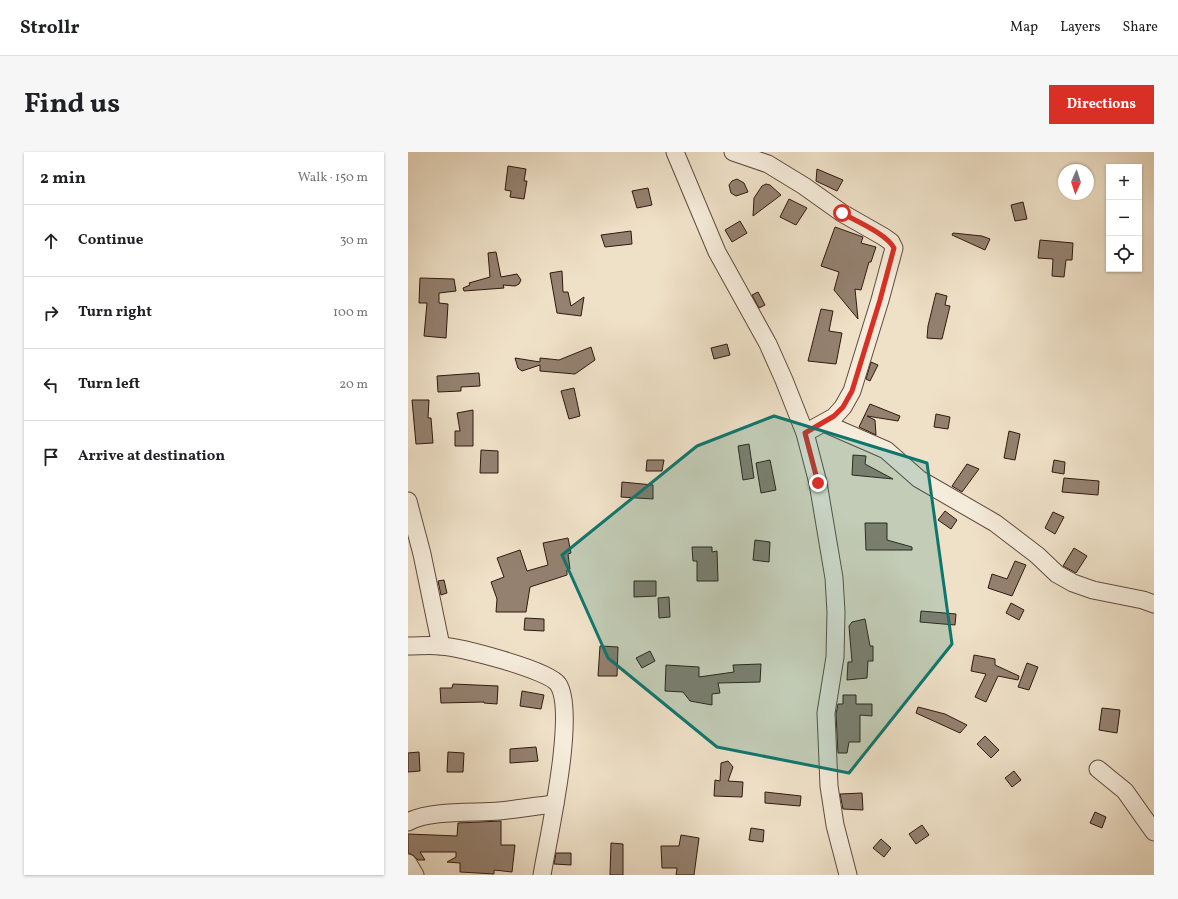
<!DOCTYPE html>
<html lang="en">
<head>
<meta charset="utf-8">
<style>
  body { margin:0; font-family:Vollkorn,serif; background:#f6f6f6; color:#202124 }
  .controls { position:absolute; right:12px; top:12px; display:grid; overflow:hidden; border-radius:0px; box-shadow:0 1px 3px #0004 }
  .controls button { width:36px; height:36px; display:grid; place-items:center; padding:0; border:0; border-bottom:1px solid #e0e0e0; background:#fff; color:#202124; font:20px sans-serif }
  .compass { position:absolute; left:650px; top:12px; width:36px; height:36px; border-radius:50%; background:#fff; box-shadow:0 1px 3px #0004; rotate:183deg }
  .stop { position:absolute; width:12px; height:12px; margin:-9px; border:3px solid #d93025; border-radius:50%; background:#fff }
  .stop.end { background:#d93025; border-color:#fff; box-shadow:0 1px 4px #0008 }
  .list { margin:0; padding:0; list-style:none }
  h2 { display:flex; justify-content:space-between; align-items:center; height:52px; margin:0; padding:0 16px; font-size:17px }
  h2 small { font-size:13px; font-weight:400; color:#757577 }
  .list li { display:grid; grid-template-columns:26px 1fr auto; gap:12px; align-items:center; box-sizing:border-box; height:72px; padding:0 16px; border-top:1px solid #e0e0e0 }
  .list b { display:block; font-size:15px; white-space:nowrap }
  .list em { font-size:13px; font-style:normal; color:#757577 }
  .icon { flex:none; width:22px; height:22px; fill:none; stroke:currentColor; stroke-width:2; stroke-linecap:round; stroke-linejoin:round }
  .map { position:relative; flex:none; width:746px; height:723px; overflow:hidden; border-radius:0px }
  header { display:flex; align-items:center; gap:24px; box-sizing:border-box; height:56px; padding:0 20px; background:#fff; border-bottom:1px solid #e0e0e0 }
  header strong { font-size:19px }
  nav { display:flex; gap:22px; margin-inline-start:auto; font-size:14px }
  .intro { display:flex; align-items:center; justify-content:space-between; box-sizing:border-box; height:96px; padding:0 24px }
  h1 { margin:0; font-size:28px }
  .button { padding:10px 18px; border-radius:0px; background:#d93025; color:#fff; font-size:14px; font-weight:700 }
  main { display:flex; gap:24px; padding:0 24px }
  aside { flex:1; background:#fff; border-radius:0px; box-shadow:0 1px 3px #0004 }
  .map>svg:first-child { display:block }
  .building { fill:#948170; stroke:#311910 }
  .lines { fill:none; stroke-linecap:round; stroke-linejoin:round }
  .minor-casing { stroke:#604b3e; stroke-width:19 }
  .minor { stroke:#f5ecdb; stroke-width:17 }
  .route { stroke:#d93025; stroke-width:5 }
  .marked { fill:#0f766e; fill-opacity:0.2; stroke:#0f766e; stroke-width:3; stroke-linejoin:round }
</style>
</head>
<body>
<header>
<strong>Strollr</strong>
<nav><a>Map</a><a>Layers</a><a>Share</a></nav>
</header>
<div class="intro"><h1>Find us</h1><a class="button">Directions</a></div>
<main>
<aside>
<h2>2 min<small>Walk · 150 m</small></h2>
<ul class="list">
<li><svg class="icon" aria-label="ahead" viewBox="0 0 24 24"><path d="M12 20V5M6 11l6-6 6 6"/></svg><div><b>Continue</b></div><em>30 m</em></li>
<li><svg class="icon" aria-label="right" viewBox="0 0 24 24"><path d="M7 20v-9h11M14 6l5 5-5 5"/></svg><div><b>Turn right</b></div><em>100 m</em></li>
<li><svg class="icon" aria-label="left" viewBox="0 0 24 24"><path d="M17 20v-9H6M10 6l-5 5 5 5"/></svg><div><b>Turn left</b></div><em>20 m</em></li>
<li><svg class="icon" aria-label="arrive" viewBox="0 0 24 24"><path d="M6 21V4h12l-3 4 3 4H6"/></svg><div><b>Arrive at destination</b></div></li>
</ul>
</aside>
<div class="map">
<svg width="746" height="723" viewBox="0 0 746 723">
  <rect width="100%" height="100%" fill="#efe1c8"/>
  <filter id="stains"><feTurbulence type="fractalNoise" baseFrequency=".005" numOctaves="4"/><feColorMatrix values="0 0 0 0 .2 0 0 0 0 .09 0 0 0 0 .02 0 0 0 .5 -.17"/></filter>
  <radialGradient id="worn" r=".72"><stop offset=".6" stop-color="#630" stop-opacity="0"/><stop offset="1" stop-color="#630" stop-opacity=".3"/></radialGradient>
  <!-- building -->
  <g class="building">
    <polygon points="100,14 118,17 116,29 119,29 116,47 102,45 103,39 97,38"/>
    <polygon points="409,17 435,28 429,39 408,29"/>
    <polygon points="329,27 336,31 340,40 328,44 323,41 321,33 324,29"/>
    <polygon points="358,32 362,33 373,43 345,64 346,46 354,34"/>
    <polygon points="240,36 244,53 229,56 224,39"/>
    <polygon points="381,47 399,56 388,73 372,65"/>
    <polygon points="615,50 619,67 607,69 603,53"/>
    <polygon points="332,69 339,81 324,90 317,78"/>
    <polygon points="427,75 455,85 453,91 468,95 463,110 461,110 453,138 447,137 450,167 426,138 431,120 413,114"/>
    <polygon points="223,79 224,92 197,95 193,83"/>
    <polygon points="545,81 574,84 582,87 577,98 544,83"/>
    <polygon points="632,88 665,91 664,108 658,108 656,125 644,124 645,107 630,106"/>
    <polygon points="88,100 93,125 109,122 113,128 111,132 107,134 95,133 96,136 56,139 55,136 62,133 61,131 82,125 80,101"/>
    <polygon points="154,119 155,140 160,140 163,154 176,145 173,164 149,161 142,121"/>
    <polygon points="12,126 46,127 48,139 31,141 31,151 40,152 38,186 16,184 19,151 11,151"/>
    <polygon points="350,140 357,153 351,156 344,143"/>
    <polygon points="528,141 539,144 537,153 542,154 534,187 519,186 520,174"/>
    <polygon points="413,157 425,159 421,179 434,181 428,212 400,209"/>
    <polygon points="319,192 322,203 306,207 303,196"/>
    <polygon points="183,195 187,208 167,222 132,219 132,213 114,219 110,216 107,206 132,210 132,206 151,208"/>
    <polygon points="463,210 470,213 462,229 458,227"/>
    <polygon points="71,221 72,234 53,235 53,239 30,240 29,224"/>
    <polygon points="166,236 172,264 161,267 153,239"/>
    <polygon points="4,248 21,248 20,266 23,266 25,291 8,292"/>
    <polygon points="462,252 492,264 490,269 459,264 467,268 468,283 451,275"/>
    <polygon points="65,258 65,294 47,294 47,279 52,279 49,261"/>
    <polygon points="528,262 542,265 540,277 526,275"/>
    <polygon points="601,279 612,282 607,308 596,306"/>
    <polygon points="341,292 346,326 335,328 330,294"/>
    <polygon points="73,298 90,299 90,321 72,321"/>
    <polygon points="445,303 458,304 457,312 485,327 444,323"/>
    <polygon points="239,308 256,308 254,319 238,319"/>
    <polygon points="362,308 368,338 353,341 348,311"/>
    <polygon points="646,308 657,310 656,322 644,320"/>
    <polygon points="559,312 571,317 554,340 544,334"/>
    <polygon points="656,326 691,329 690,343 654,340"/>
    <polygon points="214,330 245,333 245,347 213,345"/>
    <polygon points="537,359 549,368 543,377 530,368"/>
    <polygon points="645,360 656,365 647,382 637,376"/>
    <polygon points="457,371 479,371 479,388 504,395 504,398 458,398"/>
    <polygon points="160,386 163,401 160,402 162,417 159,418 159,423 122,435 118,460 88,460 89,447 83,430 96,425 89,406 112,398 119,419 140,413 135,391"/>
    <polygon points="347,388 362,390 361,410 345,408"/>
    <polygon points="284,395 304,395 304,400 309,399 310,429 289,429 289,409 285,409"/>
    <polygon points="666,396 679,404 668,421 655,414"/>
    <polygon points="607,409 618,413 604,444 580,436 584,422 599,427"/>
    <polygon points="36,428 39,441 33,443 30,429"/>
    <polygon points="226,429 248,429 248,444 226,445"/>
    <polygon points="261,445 262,465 251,466 250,446"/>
    <polygon points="603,451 616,458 611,468 598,461"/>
    <polygon points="513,459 548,462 547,473 512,470"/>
    <polygon points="117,466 136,467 136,479 116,478"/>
    <polygon points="457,467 462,494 465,494 465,509 460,509 459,526 439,528 440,510 444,510 441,474 444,470"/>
    <polygon points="192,494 210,495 209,524 190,524"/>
    <polygon points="242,499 247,509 234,516 228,506"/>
    <polygon points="566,503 587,507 587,513 611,524 610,528 590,524 578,550 567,545 578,522 563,519"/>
    <polygon points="619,511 630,515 621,538 610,535"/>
    <polygon points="353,512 352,530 310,531 312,541 304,542 304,553 282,549 275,540 257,539 258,513 291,515 291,525 326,520 325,513"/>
    <polygon points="45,532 90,534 89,552 76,551 76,550 33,551 32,536 44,536"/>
    <polygon points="114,539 136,543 133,557 112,554"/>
    <polygon points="435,543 448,543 448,552 464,552 464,564 452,563 452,590 441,590 439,601 430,601 428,562 430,552 435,552"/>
    <polygon points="510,555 537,562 559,573 552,581 508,561"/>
    <polygon points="694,556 712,558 709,581 691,578"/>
    <polygon points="577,584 591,598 583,606 569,592"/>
    <polygon points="128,595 130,609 102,611 102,597"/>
    <polygon points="11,600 12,619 0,620 0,601"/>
    <polygon points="40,600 56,601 55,620 39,620"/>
    <polygon points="320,609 325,615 320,629 335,630 334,645 306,644 307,628 312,629 313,611"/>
    <polygon points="606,619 613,628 604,635 597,626"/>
    <polygon points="357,640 393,644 392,654 357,651"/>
    <polygon points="454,641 455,658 435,657 432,642"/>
    <polygon points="687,660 698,665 694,676 682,671"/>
    <polygon points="93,669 93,693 107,693 104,720 86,718 86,722 52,720 52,711 39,710 48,705 48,700 12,700 17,708 10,708 5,703 0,701 0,682 49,684 50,671"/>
    <polygon points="514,673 521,683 508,692 501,682"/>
    <polygon points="343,676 356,678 355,690 341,688"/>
    <polygon points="273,683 291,686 286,723 268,723 269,716 254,716 253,694 271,694"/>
    <polygon points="473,687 483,696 476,705 465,696"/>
    <polygon points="203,691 215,692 215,723 202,723"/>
    <polygon points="148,701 163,701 163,713 146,712"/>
  </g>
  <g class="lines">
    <!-- minor casing -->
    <g class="minor-casing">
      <g id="minor">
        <polyline points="267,0 309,100 360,192 376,228 397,281 410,331 426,426 428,460 427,505 418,561 421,634 427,673 440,723"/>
        <polyline points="325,0 360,12 396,34 434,61 476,85 483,90 486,96 472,148 444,239 435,255 426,265 397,281"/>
        <polyline points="416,271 478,298 511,327 587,371 629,403 649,422 665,431 685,438 735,448 746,452"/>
        <polyline points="0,349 14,402 33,494"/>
        <path d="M 0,494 C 11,494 22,493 33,494 C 52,495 141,518 150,532 C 169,560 140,687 134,723"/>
        <polyline points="690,617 717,639 746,680"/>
        <path d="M 0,670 C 20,658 67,661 91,659 C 110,657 128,654 147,652"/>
        <polyline points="0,711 7,723"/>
      </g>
    </g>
    <!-- minor -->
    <use href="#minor" class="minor"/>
  </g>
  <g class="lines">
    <!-- route -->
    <path class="route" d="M 410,331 L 397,281 L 426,264 L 435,255 L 444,239 L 472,148 L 486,96 C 479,82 448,69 434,61"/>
  </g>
  <!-- marked area -->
  <path class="marked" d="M 366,264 L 519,311 L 544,492 L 441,621 L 309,595 L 200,506 L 154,403 L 289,294 Z"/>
  <rect width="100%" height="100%" filter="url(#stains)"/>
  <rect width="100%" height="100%" fill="url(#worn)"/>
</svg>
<div class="controls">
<button>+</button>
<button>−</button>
<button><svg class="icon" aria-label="locate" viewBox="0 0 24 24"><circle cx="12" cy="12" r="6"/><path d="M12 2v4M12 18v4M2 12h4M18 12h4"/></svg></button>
</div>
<svg class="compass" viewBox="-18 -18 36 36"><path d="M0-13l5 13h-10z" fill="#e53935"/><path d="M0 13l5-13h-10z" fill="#757577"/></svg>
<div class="stop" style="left:434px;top:61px"></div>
<div class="stop end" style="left:410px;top:331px"></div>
</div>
</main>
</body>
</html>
